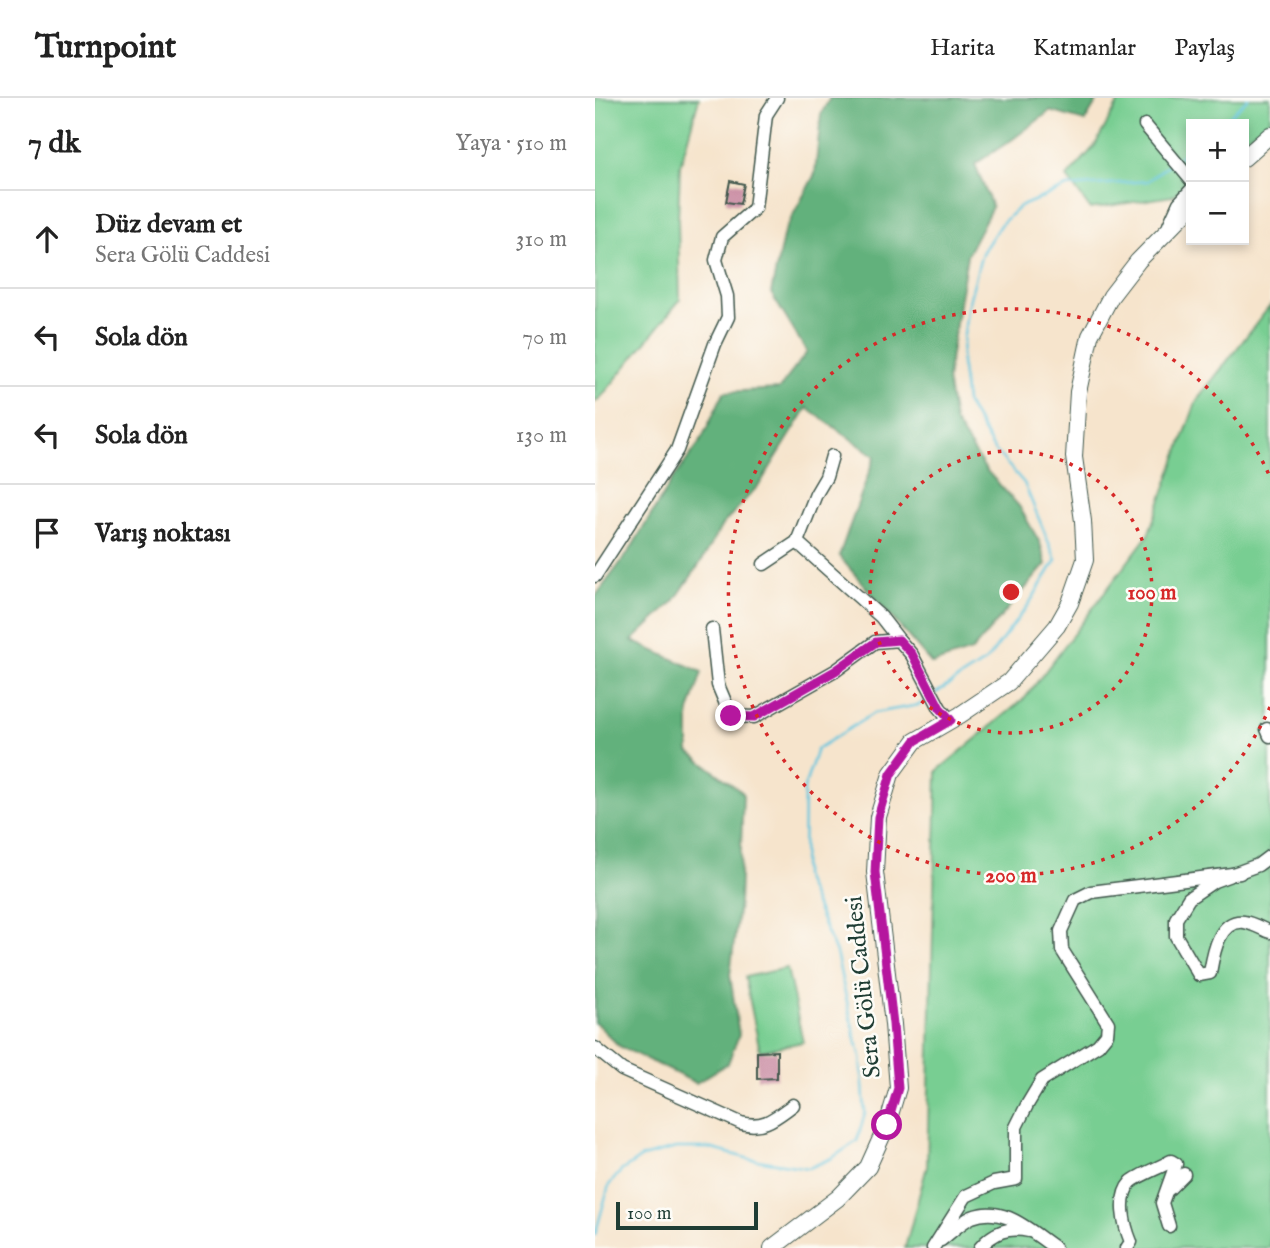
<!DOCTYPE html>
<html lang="tr">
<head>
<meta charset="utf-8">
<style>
  body { margin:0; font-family:"IM FELL English",serif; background:#f2f2f2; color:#222 }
  .controls { position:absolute; right:21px; top:21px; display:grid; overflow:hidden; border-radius:0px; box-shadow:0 4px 10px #0003 }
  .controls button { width:63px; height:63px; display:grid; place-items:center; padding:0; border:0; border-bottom:2px solid #e0e0e0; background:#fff; color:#222; font:35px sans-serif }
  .scale { position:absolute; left:21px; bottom:18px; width:142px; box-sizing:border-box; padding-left:7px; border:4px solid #1f3d34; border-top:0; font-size:19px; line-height:24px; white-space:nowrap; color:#1f3d34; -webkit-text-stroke:5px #fdfcf7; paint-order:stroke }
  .stop { position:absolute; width:21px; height:21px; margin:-16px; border:5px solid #b5179e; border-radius:50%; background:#fff }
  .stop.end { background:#b5179e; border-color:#fff; box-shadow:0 2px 7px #0008 }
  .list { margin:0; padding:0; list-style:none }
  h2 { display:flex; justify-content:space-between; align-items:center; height:91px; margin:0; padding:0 28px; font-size:30px }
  h2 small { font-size:23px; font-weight:400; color:#767676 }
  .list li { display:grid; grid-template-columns:46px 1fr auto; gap:21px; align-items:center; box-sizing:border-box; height:98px; padding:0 28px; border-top:2px solid #e0e0e0 }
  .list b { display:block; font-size:26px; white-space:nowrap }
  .list p { margin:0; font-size:23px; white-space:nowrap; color:#767676 }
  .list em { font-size:23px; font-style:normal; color:#767676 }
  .icon { flex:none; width:38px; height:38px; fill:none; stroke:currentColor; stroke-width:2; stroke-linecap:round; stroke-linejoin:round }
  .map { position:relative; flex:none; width:675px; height:1150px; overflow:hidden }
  header { display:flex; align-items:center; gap:42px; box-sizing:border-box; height:98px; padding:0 35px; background:#fff; border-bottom:2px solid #e0e0e0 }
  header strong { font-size:33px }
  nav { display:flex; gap:38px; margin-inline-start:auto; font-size:24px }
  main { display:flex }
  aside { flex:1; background:#fff }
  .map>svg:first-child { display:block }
  .green { fill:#78ce92; stroke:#4c8663; stroke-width:2 }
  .forest { fill:#62b17c; stroke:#407758; stroke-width:2 }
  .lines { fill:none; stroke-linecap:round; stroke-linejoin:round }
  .stream { stroke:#60c5de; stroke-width:2.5 }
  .building { fill:#cc92a7 }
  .minor-casing { stroke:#3f564b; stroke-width:15 }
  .major-casing { stroke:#3f564b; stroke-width:18 }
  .minor { stroke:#fff; stroke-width:12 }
  .major { stroke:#fff; stroke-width:16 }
  .route { stroke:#b5179e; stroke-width:9 }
  .ring { fill:none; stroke:#d62828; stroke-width:3.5; stroke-dasharray:3.5 7 }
  .labels { text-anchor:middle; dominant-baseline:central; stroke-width:5; stroke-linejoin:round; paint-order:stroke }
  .street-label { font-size:24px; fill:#1f3d34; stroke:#fdfcf7 }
  .centre { fill:#d62828; stroke:#fdfcf7; stroke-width:3.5 }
  .ring-label { font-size:21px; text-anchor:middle; font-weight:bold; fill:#d62828; stroke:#fdfcf7; stroke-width:5; stroke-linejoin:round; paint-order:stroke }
</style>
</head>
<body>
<header>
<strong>Turnpoint</strong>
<nav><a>Harita</a><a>Katmanlar</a><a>Paylaş</a></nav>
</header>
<main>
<aside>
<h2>7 dk<small>Yaya · 510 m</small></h2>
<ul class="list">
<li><svg class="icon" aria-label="ahead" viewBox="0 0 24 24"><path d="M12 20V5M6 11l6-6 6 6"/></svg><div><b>Düz devam et</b><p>Sera Gölü Caddesi</p></div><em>310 m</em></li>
<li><svg class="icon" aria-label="left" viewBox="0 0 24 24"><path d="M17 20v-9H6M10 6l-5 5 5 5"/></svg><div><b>Sola dön</b></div><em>70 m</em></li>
<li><svg class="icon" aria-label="left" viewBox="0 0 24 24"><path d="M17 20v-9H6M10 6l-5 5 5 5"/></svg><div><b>Sola dön</b></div><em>130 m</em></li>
<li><svg class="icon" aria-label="arrive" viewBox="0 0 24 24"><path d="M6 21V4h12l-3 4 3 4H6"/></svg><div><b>Varış noktası</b></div></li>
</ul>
</aside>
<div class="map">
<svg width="675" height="1150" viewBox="0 0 675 1150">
  <rect width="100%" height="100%" fill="#fdfcf7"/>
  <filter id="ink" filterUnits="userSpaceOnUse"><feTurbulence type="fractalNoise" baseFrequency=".0143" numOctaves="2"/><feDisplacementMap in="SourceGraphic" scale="14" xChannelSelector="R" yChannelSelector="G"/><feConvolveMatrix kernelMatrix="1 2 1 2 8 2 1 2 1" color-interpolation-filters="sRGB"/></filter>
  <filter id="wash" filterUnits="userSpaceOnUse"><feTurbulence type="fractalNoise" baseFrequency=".00686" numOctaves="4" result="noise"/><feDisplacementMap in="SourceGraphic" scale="28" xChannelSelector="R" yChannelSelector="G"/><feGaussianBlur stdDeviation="1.57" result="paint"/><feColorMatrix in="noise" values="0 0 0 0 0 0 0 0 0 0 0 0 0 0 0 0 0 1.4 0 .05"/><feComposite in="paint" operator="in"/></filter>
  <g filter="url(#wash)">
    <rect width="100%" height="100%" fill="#f6e4cc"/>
    <!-- green -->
    <g class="green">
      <polygon points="0,0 104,0 85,68 83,123 85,202 7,298 0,304"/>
      <polygon points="526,0 675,0 675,21 649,41 649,26 596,26 596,83 577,98 495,111 472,79 499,49"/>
      <polygon points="675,208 675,1150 310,1150 332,1068 342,673 430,600 553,437 602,302"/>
      <polygon points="192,870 208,944 165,953 150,879"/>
    </g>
    <!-- forest -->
    <polygon class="forest" points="235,0 504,0 490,23 455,13 418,41 380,66 397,109 372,157 352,281 359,323 391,372 424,408 445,445 451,466 377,553 337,566 244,458 280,358 212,310 165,386 127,427 108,461 79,503 37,543 107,574 94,614 94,654 148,695 144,805 135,877 144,937 133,965 101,985 24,948 0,924 0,499 35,452 78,381 105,344 129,294 184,291 212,254 176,195 189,134 220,76 226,16"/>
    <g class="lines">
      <!-- stream -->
      <g class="stream">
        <polyline points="626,26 653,0"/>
        <polyline points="584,59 596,50"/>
        <polyline points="341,595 391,563 434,506 461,462 429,385 398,350 371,304 366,262 372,211 387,155 405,127 424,109 472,89 553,83 575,65"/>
        <polyline points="0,1137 14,1087 26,1073 47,1059 81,1050 114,1050 155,1061 214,1070 237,1060 262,1043 270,1015 266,959 260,939 241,855 208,778 209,690 222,651 279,615 324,607 336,599"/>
      </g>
    </g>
    <g id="blocks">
      <!-- building -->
      <g class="building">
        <polygon points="135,83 149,86 145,106 131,104"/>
        <polygon points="182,953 182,980 162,981 162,954"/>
      </g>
    </g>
  </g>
  <g filter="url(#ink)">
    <use href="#blocks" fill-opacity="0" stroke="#3f564b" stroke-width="2"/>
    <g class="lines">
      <!-- minor casing -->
      <g class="minor-casing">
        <g id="minor">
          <polyline points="550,27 596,82"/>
          <polyline points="574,127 584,105 596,92"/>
          <polyline points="202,444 286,519 304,542"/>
          <polyline points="169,466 202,444 221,396 231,379 237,358"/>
          <polyline points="0,478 82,352 120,246 133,219 132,198 121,162 127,139 160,110 171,17 182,0"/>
          <polyline points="117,531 123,587 136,618 159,619 240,573 280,544 304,542 317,557 345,610 356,623"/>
          <polyline points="672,631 675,638"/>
          <path d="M 675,758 L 663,767 L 619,783 L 594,800 L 581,821 L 581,838 L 604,877 L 615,875 C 618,858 623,821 649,824 C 657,825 667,831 675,834"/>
          <path d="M 0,950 L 27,972 L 146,1025 C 169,1031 180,1020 198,1007"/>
          <polyline points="574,1091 589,1076"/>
          <path d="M 346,1142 C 355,1135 366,1124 377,1119 C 409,1106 436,1134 460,1150"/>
          <polyline points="338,1150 371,1098 399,1085 421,1081 421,1029 432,1007 447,982 503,947 512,936 513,925 467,852 466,833 480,802 496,794 645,775"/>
          <path d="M 385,1150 C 399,1133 413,1129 434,1133"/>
          <path d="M 532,1150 L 536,1144 C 529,1127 522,1099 536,1084 C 544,1077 566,1069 576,1063 L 581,1066 L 567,1105 L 574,1128"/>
        </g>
      </g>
      <!-- major casing -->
      <g class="major-casing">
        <g id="major">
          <polyline points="649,60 675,37"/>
          <polyline points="177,1150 243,1100 273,1069 292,1027 303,990 298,926 280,774 283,719 296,676 320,643 365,617 414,584 462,528 475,505 490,462 488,423 479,359 483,294 495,238 516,198 543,163 596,109"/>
        </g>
      </g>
      <!-- minor -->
      <use href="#minor" class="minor"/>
      <!-- major -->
      <use href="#major" class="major"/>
    </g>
  </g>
  <g class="lines" filter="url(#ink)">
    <!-- route -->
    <polyline class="route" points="136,618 159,619 240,573 281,544 304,542 317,556 345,610 356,622 320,643 296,676 283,719 280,774 298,926 303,990 292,1027"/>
  </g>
  <!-- distance rings -->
  <g class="ring">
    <circle cx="416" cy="494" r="141"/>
    <path d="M675 609A283 283 0 1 1 675 379"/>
  </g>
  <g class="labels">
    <!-- street labels -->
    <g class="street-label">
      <text transform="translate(269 889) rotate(-96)">Sera Gölü Caddesi</text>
    </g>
  </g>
  <circle cx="416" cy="494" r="10" class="centre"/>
  <g class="ring-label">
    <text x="557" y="501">100 m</text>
    <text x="416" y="784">200 m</text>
  </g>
</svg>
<div class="controls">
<button>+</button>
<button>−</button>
</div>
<div class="scale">100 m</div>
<div class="stop" style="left:292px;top:1027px"></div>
<div class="stop end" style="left:136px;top:618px"></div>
</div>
</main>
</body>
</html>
